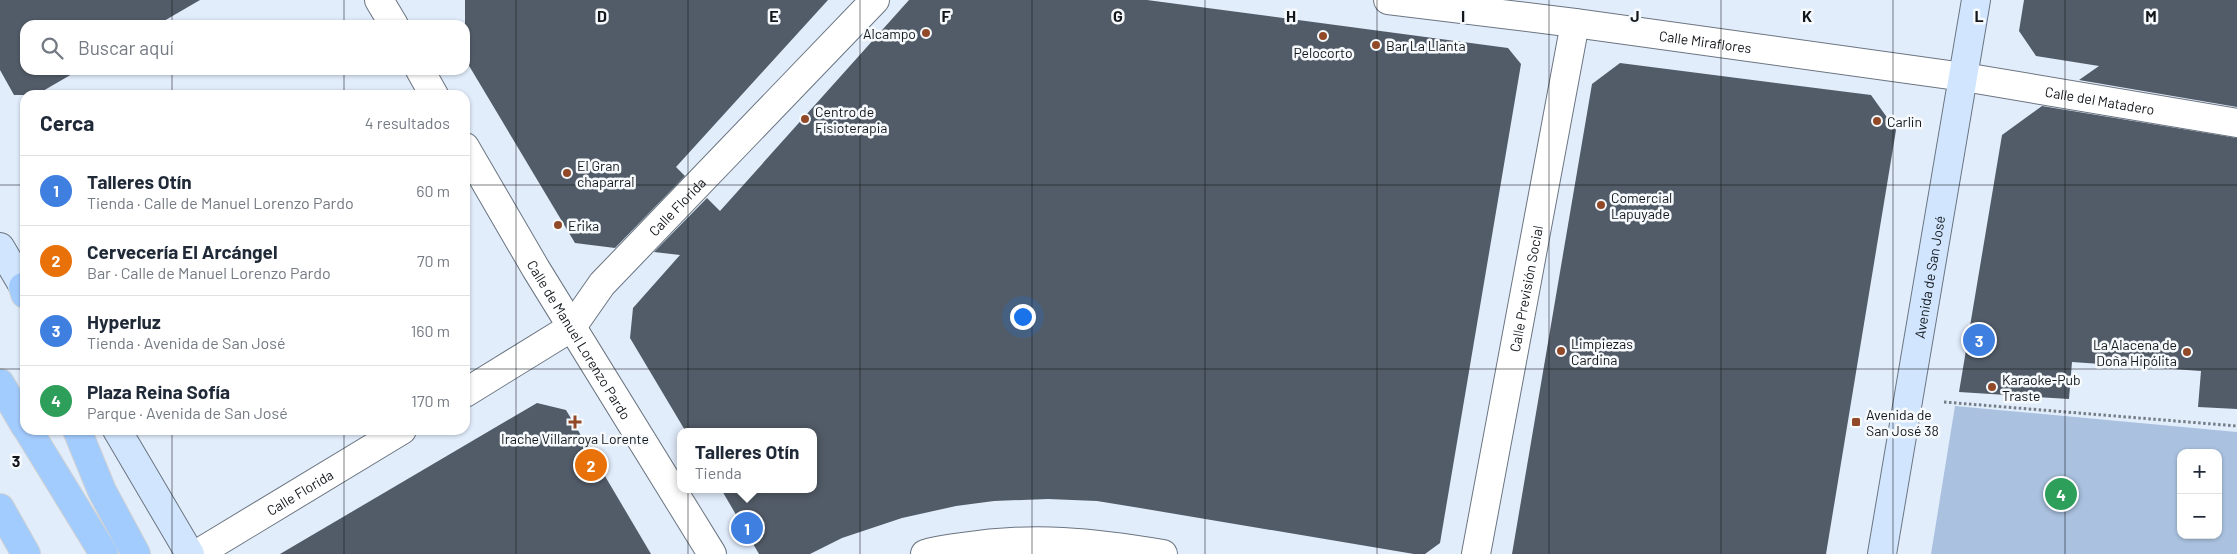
<!DOCTYPE html>
<html lang="es">
<head>
<meta charset="utf-8">
<style>
  body { margin:0; font-family:Barlow,sans-serif; background:#f6f6f7; color:#1f2937 }
  .controls { position:absolute; right:15px; bottom:15px; display:grid; overflow:hidden; border-radius:10px; box-shadow:0 1px 4px #0004 }
  .controls button { width:45px; height:45px; display:grid; place-items:center; padding:0; border:0; border-bottom:1px solid #e0e1e3; background:#fff; color:#1f2937; font:25px sans-serif }
  .you { position:absolute; left:1022px; top:316px; width:18px; height:18px; margin:-12px; border:4px solid #fff; border-radius:50%; background:#1a73e8; box-shadow:0 0 0 8px #1a73e833 }
  .badge { display:grid; place-items:center; width:32px; height:32px; border-radius:50%; background:#0b8043; color:#fff; font-size:16px; font-weight:700 }
  .pin { position:absolute; translate:-50% -50%; border:2px solid #fff; box-shadow:0 1px 5px #0006 }
  .popup { position:absolute; left:677px; top:428px; width:140px; height:65px; box-sizing:border-box; display:grid; place-content:center; border-radius:10px; background:#fff; filter:drop-shadow(0 1px 4px #0005); font-size:16px; white-space:nowrap; color:#747a83 }
  .popup b { font-size:19px; color:#1f2937 }
  .popup::after { content:''; position:absolute; left:50%; top:100%; margin-left:-10px; border:10px solid transparent; border-top-color:#fff }
  .list { margin:0; padding:0; list-style:none }
  h2 { display:flex; justify-content:space-between; align-items:center; height:65px; margin:0; padding:0 20px; font-size:21px }
  h2 small { font-size:16px; font-weight:400; color:#747a83 }
  .list li { display:grid; grid-template-columns:32px 1fr auto; gap:15px; align-items:center; box-sizing:border-box; height:70px; padding:0 20px; border-top:1px solid #e0e1e3 }
  .list b { display:block; font-size:19px; white-space:nowrap }
  .list p { margin:0; font-size:16px; white-space:nowrap; color:#747a83 }
  .list em { font-size:16px; font-style:normal; color:#747a83 }
  .icon { flex:none; width:28px; height:28px; fill:none; stroke:currentColor; stroke-width:2; stroke-linecap:round; stroke-linejoin:round }
  .map { position:relative; flex:none; width:2237px; height:554px; overflow:hidden }
  .search { position:absolute; background:#fff; box-shadow:0 1px 4px #0004; left:20px; top:20px; width:450px; height:55px; display:flex; align-items:center; gap:12px; box-sizing:border-box; padding:0 18px; border-radius:15px; color:#747a83; font-size:19px }
  .panel { position:absolute; background:#fff; box-shadow:0 1px 4px #0004; left:20px; top:90px; width:450px; height:345px; border-radius:15px }
  .map>svg:first-child { display:block }
  .green { fill:#aac2e0; fill-rule:evenodd }
  .building { fill:#525c68 }
  .lines { fill:none; stroke-linecap:round; stroke-linejoin:round }
  .street-casing { stroke:#6b7581; stroke-width:30 }
  .secondary-casing { stroke:#6b7581; stroke-width:30 }
  .primary-casing { stroke:#d0d1d1; stroke-width:30 }
  .path { stroke:#757d86; stroke-width:3; stroke-dasharray:2.5 2.5; stroke-linecap:butt }
  .street { stroke:#fff; stroke-width:28 }
  .secondary { stroke:#d1e6fe; stroke-width:28 }
  .primary { stroke:#a3ccfe; stroke-width:28 }
  .grid { fill:none; stroke:#13171b; stroke-width:1; stroke-opacity:0.55 }
  .poi-dot { fill:#914928; stroke:#f7fafd; stroke-width:2 }
  .labels { text-anchor:middle; dominant-baseline:central; stroke-width:5; stroke-linejoin:round; paint-order:stroke }
  .poi-label { font-size:14px; fill:#13171b; stroke:#f7fafd; text-anchor:start }
  .street-label { font-size:14px; fill:#13171b; stroke:#f7fafd }
  .grid-label { font-size:16px; text-anchor:middle; font-weight:bold; fill:#13171b; stroke:#f7fafd; stroke-width:5; stroke-linejoin:round; paint-order:stroke }
</style>
</head>
<body>
<div class="map">
<svg width="2237" height="554" viewBox="0 0 2237 554">
  <rect width="100%" height="100%" fill="#e2edfc"/>
  <!-- green -->
  <path class="green" d="M 1955,406 L 2237,432 L 2237,554 L 1931,554 ZM 2181,453 L 2218,453 L 2218,535 L 2181,535 Z"/>
  <!-- building -->
  <g class="building">
    <polygon points="0,0 200,0 157,25 25,25 25,70 79,70 36,95 14,95 0,70"/>
    <polygon points="465,0 828,0 676,167 685,176 615,248 575,243 465,59"/>
    <polygon points="909,0 1147,0 1508,48 1521,64 1440,543 1425,554 1414,554 1140,508 1097,501 1048,499 994,501 956,506 902,518 842,538 810,554 759,554 721,489 813,489 813,432 686,432 630,338 633,308 680,255 654,252 707,198 720,211"/>
    <polygon points="2024,0 2237,0 2237,107 2079,80 2099,66 2036,56 2019,31"/>
    <polygon points="1620,63 1871,95 1896,130 1826,554 1512,554 1592,84"/>
    <polygon points="2042,106 2237,138 2237,409 2198,407 2201,371 2072,362 2069,399 1959,392 2002,135"/>
    <polygon points="537,403 566,410 651,554 280,554"/>
  </g>
  <g class="lines">
    <!-- street casing -->
    <g class="street-casing">
      <g id="street">
        <polyline points="379,0 394,25"/>
        <path id="s1" d="M 1388,0 L 1575,23 L 1964,77 L 2237,123"/>
        <polyline points="420,70 434,95"/>
        <path id="s2" d="M 465,147 L 536,269 L 712,554"/>
        <path id="s3" d="M 465,393 L 572,327 L 602,284 L 875,0"/>
        <path id="s4" d="M 197,554 L 402,430"/>
        <path d="M 925,554 C 937,550 950,549 962,547 C 1033,536 1093,542 1163,554"/>
        <path id="s5" d="M 1476,554 L 1575,23"/>
      </g>
    </g>
    <!-- secondary casing -->
    <g class="secondary-casing">
      <g id="secondary">
        <polyline points="0,247 25,289"/>
        <polyline points="117,430 190,554"/>
        <path id="s6" d="M 1882,554 L 1976,0"/>
      </g>
    </g>
    <!-- primary casing -->
    <g class="primary-casing">
      <g id="primary">
        <polyline points="23,287 25,294"/>
        <polyline points="0,383 25,426"/>
        <polyline points="28,430 104,554"/>
        <polyline points="77,430 102,491 136,554"/>
        <polyline points="0,508 26,554"/>
      </g>
    </g>
    <!-- path -->
    <polyline class="path" points="1944,402 2237,426"/>
    <!-- street -->
    <use href="#street" class="street"/>
    <!-- secondary -->
    <use href="#secondary" class="secondary"/>
    <!-- primary -->
    <use href="#primary" class="primary"/>
  </g>
  <!-- grid -->
  <path class="grid" d="M 172,0 L 172,25M 344,0 L 344,25M 516,0 L 516,554M 688,0 L 688,554M 860,0 L 860,554M 1032,0 L 1032,554M 1205,0 L 1205,554M 1377,0 L 1377,554M 1549,0 L 1549,554M 1721,0 L 1721,554M 1893,0 L 1893,554M 2065,0 L 2065,554M 172,70 L 172,95M 344,70 L 344,95M 0,185 L 25,185M 465,185 L 2237,185M 0,369 L 25,369M 465,369 L 2237,369M 172,430 L 172,554M 344,430 L 344,554"/>
  <!-- markers -->
  <g class="poi-dot">
    <circle cx="926" cy="33" r="5"/>
    <circle cx="1323" cy="36" r="5"/>
    <circle cx="1376" cy="45" r="5"/>
    <circle cx="805" cy="119" r="5"/>
    <circle cx="1877" cy="121" r="5"/>
    <circle cx="567" cy="173" r="5"/>
    <circle cx="1601" cy="205" r="5"/>
    <circle cx="558" cy="225" r="5"/>
    <circle cx="1561" cy="351" r="5"/>
    <circle cx="2187" cy="352" r="5"/>
    <circle cx="1992" cy="387" r="5"/>
    <path d="M572.5 414.5h5v5h5v5h-5v5h-5v-5h-5v-5h5z"/>
    <rect x="1851" y="417" width="10" height="10" rx="2.5"/>
  </g>
  <g class="labels">
    <!-- poi labels -->
    <g class="poi-label">
      <text x="916" y="33" text-anchor="end">Alcampo</text>
      <text x="1386" y="45">Bar La Llanta</text>
      <text x="1323" y="52" text-anchor="middle">Pelocorto</text>
      <text x="815" y="111">Centro de<tspan x="815" dy="16">Fisioterapia</tspan></text>
      <text x="1887" y="121">Carlin</text>
      <text x="577" y="165">El Gran<tspan x="577" dy="16">chaparral</tspan></text>
      <text x="1611" y="197">Comercial<tspan x="1611" dy="16">Lapuyade</tspan></text>
      <text x="568" y="225">Erika</text>
      <text x="1571" y="343">Limpiezas<tspan x="1571" dy="16">Cardina</tspan></text>
      <text x="2177" y="344" text-anchor="end">La Alacena de<tspan x="2177" dy="16">Doña Hipólita</tspan></text>
      <text x="2002" y="379">Karaoke-Pub<tspan x="2002" dy="16">Traste</tspan></text>
      <text x="1866" y="414">Avenida de<tspan x="1866" dy="16">San José 38</tspan></text>
      <text x="575" y="438" text-anchor="middle">Irache Villarroya Lorente</text>
    </g>
    <!-- street labels -->
    <g class="street-label">
      <text stroke="none"><textPath href="#s1" startOffset="320">Calle Miraflores</textPath></text>
      <text stroke="none"><textPath href="#s1" startOffset="719">Calle del Matadero</textPath></text>
      <text stroke="none"><textPath href="#s3" startOffset="286">Calle Florida</textPath></text>
      <text stroke="none"><textPath href="#s6" startOffset="281">Avenida de San José</textPath></text>
      <text stroke="none"><textPath href="#s5" startOffset="270">Calle Previsión Social</textPath></text>
      <text stroke="none"><textPath href="#s2" startOffset="224">Calle de Manuel Lorenzo Pardo</textPath></text>
      <text stroke="none"><textPath href="#s4" startOffset="120">Calle Florida</textPath></text>
    </g>
  </g>
  <g class="grid-label">
    <text x="602" y="22">D</text>
    <text x="774" y="22">E</text>
    <text x="946" y="22">F</text>
    <text x="1118" y="22">G</text>
    <text x="1291" y="22">H</text>
    <text x="1463" y="22">I</text>
    <text x="1635" y="22">J</text>
    <text x="1807" y="22">K</text>
    <text x="1979" y="22">L</text>
    <text x="2151" y="22">M</text>
    <text x="16" y="467">3</text>
  </g>
</svg>
<div class="controls">
<button>+</button>
<button>−</button>
</div>
<div class="you"></div>
<div class="pin badge" style="left:747px;top:528px;background:#3f7fe0">1</div>
<div class="popup"><b>Talleres Otín</b>Tienda</div>
<div class="pin badge" style="left:591px;top:465px;background:#e8710a">2</div>
<div class="pin badge" style="left:1979px;top:340px;background:#3f7fe0">3</div>
<div class="pin badge" style="left:2061px;top:494px;background:#2e9e5b">4</div>
<div class="search"><svg class="icon" aria-label="search" viewBox="0 0 24 24"><circle cx="10" cy="10" r="6"/><path d="M15 15l6 6"/></svg>Buscar aquí</div>
<section class="panel">
<h2>Cerca<small>4 resultados</small></h2>
<ul class="list">
<li><span class="badge" style="background:#3f7fe0">1</span><div><b>Talleres Otín</b><p>Tienda · Calle de Manuel Lorenzo Pardo</p></div><em>60 m</em></li>
<li><span class="badge" style="background:#e8710a">2</span><div><b>Cervecería El Arcángel</b><p>Bar · Calle de Manuel Lorenzo Pardo</p></div><em>70 m</em></li>
<li><span class="badge" style="background:#3f7fe0">3</span><div><b>Hyperluz</b><p>Tienda · Avenida de San José</p></div><em>160 m</em></li>
<li><span class="badge" style="background:#2e9e5b">4</span><div><b>Plaza Reina Sofía</b><p>Parque · Avenida de San José</p></div><em>170 m</em></li>
</ul>
</section>
</div>
</body>
</html>
